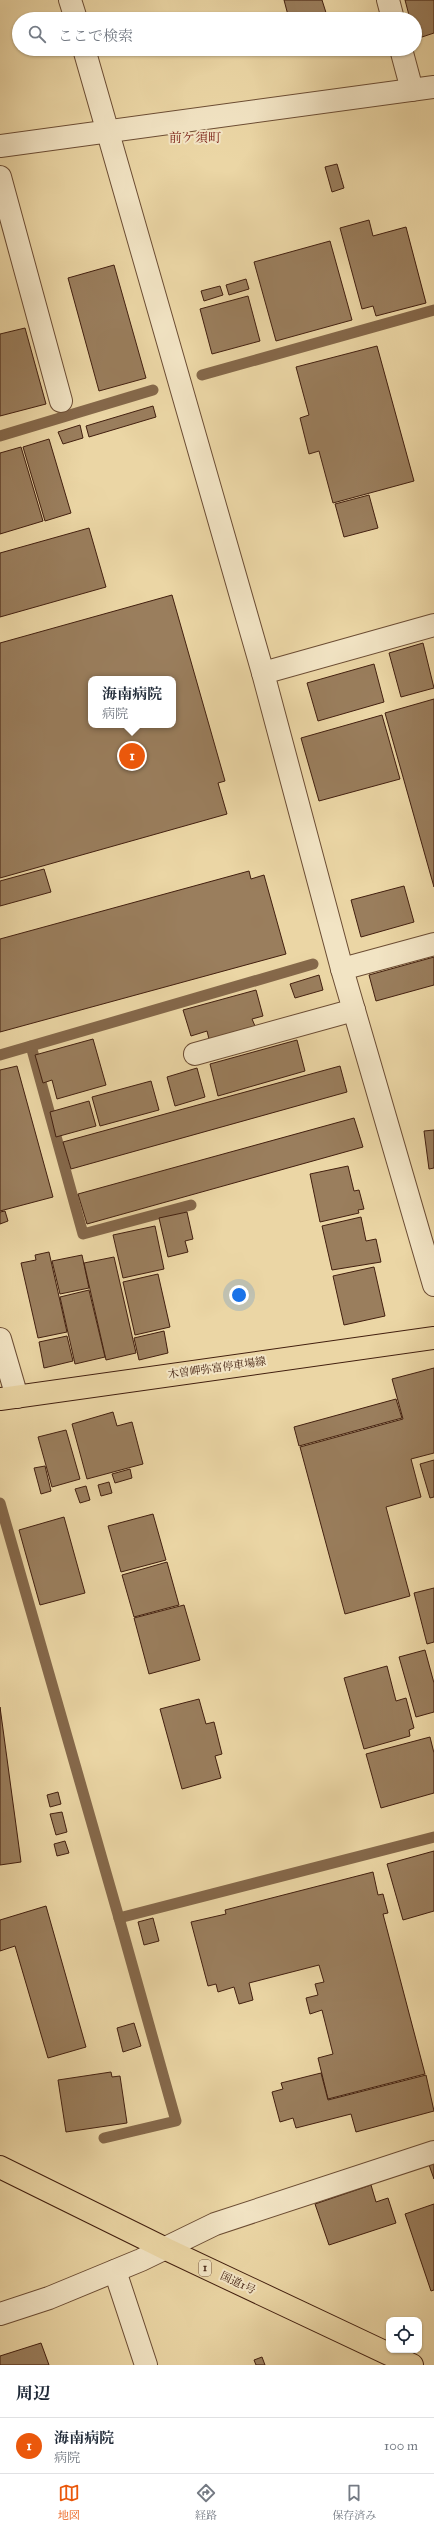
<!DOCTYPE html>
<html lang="ja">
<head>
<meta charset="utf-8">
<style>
  body { margin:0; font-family:"IM FELL Great Primer","Noto Serif JP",serif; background:#f6f6f7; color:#1f2937 }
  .controls { position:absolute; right:12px; bottom:12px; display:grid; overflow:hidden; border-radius:8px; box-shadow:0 1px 3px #0004 }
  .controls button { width:36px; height:36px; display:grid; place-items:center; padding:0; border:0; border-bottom:1px solid #e0e1e3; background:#fff; color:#1f2937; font:20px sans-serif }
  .you { position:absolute; left:239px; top:1295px; width:14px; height:14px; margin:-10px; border:3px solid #fff; border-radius:50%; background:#1a73e8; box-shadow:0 0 0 6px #1a73e833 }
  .badge { display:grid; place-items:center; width:26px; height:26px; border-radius:50%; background:#ea580c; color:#fff; font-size:13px; font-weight:700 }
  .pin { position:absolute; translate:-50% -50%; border:2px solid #fff; box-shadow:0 1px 4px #0006 }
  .popup { position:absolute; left:88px; top:676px; width:88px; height:52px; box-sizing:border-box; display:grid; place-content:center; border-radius:8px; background:#fff; filter:drop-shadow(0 1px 3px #0005); font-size:13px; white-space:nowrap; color:#747a83 }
  .popup b { font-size:15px; color:#1f2937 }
  .popup::after { content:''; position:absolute; left:50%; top:100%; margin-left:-8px; border:8px solid transparent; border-top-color:#fff }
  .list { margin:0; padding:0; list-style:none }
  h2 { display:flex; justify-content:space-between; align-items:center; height:52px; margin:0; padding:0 16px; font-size:17px }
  h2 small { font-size:13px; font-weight:400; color:#747a83 }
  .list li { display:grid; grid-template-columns:26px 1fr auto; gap:12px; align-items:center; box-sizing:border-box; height:56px; padding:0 16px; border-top:1px solid #e0e1e3 }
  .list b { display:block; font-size:15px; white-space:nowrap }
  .list p { margin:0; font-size:13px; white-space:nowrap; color:#747a83 }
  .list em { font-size:13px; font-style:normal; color:#747a83 }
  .icon { flex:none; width:22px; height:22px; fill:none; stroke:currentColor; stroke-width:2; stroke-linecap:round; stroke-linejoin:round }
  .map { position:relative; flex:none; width:434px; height:2365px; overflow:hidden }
  .search { position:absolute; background:#fff; box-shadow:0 1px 3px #0004; left:12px; right:12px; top:12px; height:44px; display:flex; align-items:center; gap:10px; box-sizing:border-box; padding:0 14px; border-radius:22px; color:#747a83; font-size:15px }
  .sheet { height:108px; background:#fff }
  nav { display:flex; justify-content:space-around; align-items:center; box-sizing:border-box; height:56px; border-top:1px solid #e0e1e3; background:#fff; font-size:11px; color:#747a83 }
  nav a { display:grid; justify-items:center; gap:2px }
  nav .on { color:#ea580c }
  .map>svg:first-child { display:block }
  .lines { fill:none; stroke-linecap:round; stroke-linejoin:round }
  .stream { stroke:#85684a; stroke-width:11 }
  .building { fill:#9a7e5d; stroke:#421f0f; fill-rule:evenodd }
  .minor-casing { stroke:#6c4d34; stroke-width:24 }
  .major-casing { stroke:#421f0f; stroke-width:24 }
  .highway-casing { stroke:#421f0f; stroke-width:24 }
  .minor { stroke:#f2e4c4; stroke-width:22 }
  .major { stroke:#ebd6a5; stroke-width:22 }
  .highway { stroke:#ebd6a5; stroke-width:22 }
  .labels { text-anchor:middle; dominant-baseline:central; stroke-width:4; stroke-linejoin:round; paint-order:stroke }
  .shield { fill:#f2e4c4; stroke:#775a45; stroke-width:1 }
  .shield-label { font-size:10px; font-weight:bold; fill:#421f0f }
  .street-label { font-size:11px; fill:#421f0f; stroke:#f2e4c4 }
  .quarter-label { font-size:13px; fill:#7a1f14; stroke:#f2e4c4 }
</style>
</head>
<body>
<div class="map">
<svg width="434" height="2365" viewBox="0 0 434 2365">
  <rect width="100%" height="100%" fill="#ebd6a5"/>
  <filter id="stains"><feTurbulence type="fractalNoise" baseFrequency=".005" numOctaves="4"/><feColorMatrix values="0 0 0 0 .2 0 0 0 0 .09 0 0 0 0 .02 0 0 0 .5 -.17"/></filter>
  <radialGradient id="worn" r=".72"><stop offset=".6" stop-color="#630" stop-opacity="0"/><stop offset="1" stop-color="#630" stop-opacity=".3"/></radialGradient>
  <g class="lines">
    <!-- stream -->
    <g class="stream">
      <polyline points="202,375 434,310"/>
      <polyline points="0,436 153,390"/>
      <polyline points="31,1046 83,1234 191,1205"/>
      <polyline points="0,1055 313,964"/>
      <polyline points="0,1503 119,1918 434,1837"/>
      <polyline points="104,2138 176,2121 119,1918"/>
    </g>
  </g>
  <!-- building -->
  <g class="building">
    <polygon points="284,0 322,0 328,19 289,19"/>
    <polygon points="405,0 434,0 434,33 416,39 415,19 410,19"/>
    <polygon points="337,164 344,188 332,192 325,167"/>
    <polygon points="369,220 373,236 406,227 426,303 376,316 373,306 362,309 340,228"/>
    <polygon points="330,241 352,320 276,341 254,262"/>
    <polygon points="114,265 146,378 99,391 68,278"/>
    <polygon points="246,279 249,289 229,295 226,285"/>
    <polygon points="220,286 223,295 204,301 201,291"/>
    <polygon points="248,296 260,341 212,354 200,309"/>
    <polygon points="25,328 46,404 0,416 0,334"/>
    <polygon points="377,346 414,481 333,503 319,451 309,454 300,418 309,415 296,367"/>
    <polygon points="153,406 156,417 89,437 86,426"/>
    <polygon points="80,425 83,438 63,444 58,432"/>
    <polygon points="49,439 71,513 45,521 23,447"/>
    <polygon points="21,447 43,521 0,534 0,453"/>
    <polygon points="369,495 378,528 344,537 335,504"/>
    <polygon points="89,528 106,587 0,617 0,553"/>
    <path d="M 172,595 L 225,781 L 218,783 L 227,814 L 0,878 L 0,643 ZM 91,679 L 173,679 L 173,725 L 91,725 Z"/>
    <polygon points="423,643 434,688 401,697 389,653"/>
    <polygon points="374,664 384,702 318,721 307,683"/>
    <polygon points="434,699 434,887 385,713"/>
    <polygon points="382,715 400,779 319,801 301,738"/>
    <polygon points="44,869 51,892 0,906 0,881"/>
    <polygon points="249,871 251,879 264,875 286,954 0,1032 0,939"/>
    <polygon points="404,886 414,922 361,937 351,900"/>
    <polygon points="434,957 434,985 376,1001 369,975"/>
    <polygon points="319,975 323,990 295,998 290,984"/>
    <polygon points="256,990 263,1016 252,1019 255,1026 209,1039 207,1031 191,1036 183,1010"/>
    <polygon points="93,1039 106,1085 57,1099 52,1080 43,1083 35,1055"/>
    <polygon points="297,1040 305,1071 218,1096 210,1064"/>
    <polygon points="17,1066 53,1197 0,1211 0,1070"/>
    <polygon points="340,1066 347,1092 71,1169 63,1142"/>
    <polygon points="197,1068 205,1097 175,1106 167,1077"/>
    <polygon points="151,1081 159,1110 100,1126 92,1097"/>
    <polygon points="89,1101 96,1126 56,1137 50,1112"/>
    <polygon points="354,1118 363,1147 87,1224 78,1194"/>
    <polygon points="434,1130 434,1168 429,1169 424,1131"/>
    <polygon points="348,1166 354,1191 359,1190 364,1209 358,1210 359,1213 320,1222 310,1174"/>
    <polygon points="5,1211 8,1221 0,1224 0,1212"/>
    <polygon points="187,1212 193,1239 185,1241 188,1252 168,1257 159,1218"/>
    <polygon points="361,1217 366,1241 376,1239 381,1262 332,1270 322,1226"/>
    <polygon points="155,1226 164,1269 123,1278 113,1235"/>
    <polygon points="49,1252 67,1332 38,1338 21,1263 36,1260 35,1255"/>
    <polygon points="82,1255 89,1288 60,1294 52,1261"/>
    <polygon points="114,1257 136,1353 106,1360 84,1263"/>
    <polygon points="374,1267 385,1316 344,1325 333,1276"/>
    <polygon points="158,1274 170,1327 135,1335 123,1282"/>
    <polygon points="89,1290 105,1357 75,1364 60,1297"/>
    <polygon points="164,1331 168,1353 139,1360 134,1338"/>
    <polygon points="67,1336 73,1361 44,1368 39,1342"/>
    <polygon points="434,1368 434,1453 411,1459 421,1497 386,1507 410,1596 345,1614 300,1447 403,1419 392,1379"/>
    <polygon points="396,1399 402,1418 299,1446 294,1427"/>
    <polygon points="113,1412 117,1426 132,1422 143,1464 87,1479 72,1424"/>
    <polygon points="66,1430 80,1479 52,1487 38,1437"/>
    <polygon points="434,1460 434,1497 430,1498 420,1464"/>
    <polygon points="45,1466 51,1491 41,1494 34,1468"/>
    <polygon points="130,1469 132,1478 115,1483 112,1474"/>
    <polygon points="109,1482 112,1493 101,1496 98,1485"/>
    <polygon points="86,1486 90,1500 80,1503 75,1489"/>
    <polygon points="153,1514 166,1560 121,1572 108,1526"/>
    <polygon points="64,1517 85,1593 40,1605 19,1530"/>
    <polygon points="167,1562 179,1605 134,1617 122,1575"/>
    <polygon points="434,1588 434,1642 427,1644 414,1593"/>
    <polygon points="184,1605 200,1660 149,1674 134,1618"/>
    <polygon points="425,1650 434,1683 434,1712 416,1717 399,1657"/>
    <polygon points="387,1666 396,1701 406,1698 414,1728 409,1730 410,1736 364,1749 344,1678"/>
    <polygon points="199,1699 206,1724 214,1722 222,1754 215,1756 221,1778 182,1789 160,1709"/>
    <polygon points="0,1707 21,1862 0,1865"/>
    <polygon points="430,1737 434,1753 434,1793 381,1808 366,1754"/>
    <polygon points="58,1792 61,1804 50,1807 47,1795"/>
    <polygon points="62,1812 67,1832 56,1835 50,1814"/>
    <polygon points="65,1841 69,1853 57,1856 54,1844"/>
    <polygon points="434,1851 434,1911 403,1920 387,1864"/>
    <polygon points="373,1872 378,1895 383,1894 388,1913 383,1914 425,2074 328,2099 318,2058 333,2054 322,2010 310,2014 306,1998 318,1995 315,1984 324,1982 319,1965 249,1983 253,2000 239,2004 234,1987 218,1992 216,1984 208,1986 191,1922 226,1914 225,1910"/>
    <polygon points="46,1906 86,2047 48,2058 15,1946 0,1951 0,1920"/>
    <polygon points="153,1918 159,1941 144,1945 138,1922"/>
    <polygon points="134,2023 141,2046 123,2052 117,2028"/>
    <polygon points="111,2072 112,2077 120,2076 127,2123 66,2132 58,2080"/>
    <polygon points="321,2073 328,2100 426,2075 434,2111 356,2132 351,2114 296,2128 293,2118 280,2122 272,2092 283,2089 281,2083"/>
    <polygon points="434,2160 434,2179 428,2162"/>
    <polygon points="371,2185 376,2202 388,2198 396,2223 329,2245 315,2204"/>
    <polygon points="434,2204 434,2290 431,2291 405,2214"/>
    <polygon points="41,2343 49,2365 0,2365 0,2356"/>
    <polygon points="262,2357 265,2365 256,2365 254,2360"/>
  </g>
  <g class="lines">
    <!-- minor casing -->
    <g class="minor-casing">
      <g id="minor">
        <polyline points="70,0 76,19"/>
        <polyline points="388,0 393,19"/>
        <polyline points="84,49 263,673 342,969 434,1285"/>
        <polyline points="401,49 412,90"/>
        <polyline points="0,146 434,87"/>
        <polyline points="0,177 61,401"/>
        <polyline points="263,673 434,625"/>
        <polyline points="342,969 434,944"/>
        <polyline points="195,1054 354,1010"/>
        <polyline points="0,1339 17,1397"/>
        <polyline points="115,2271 146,2365"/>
        <polyline points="0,2314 49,2298 141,2260 215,2224 434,2152"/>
      </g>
    </g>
    <!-- major casing -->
    <g class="major-casing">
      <polyline id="major" points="0,1399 434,1338"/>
    </g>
    <!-- highway casing -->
    <g class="highway-casing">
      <polyline id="highway" points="0,2167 166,2249 412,2365"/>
    </g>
    <!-- minor -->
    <use href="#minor" class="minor"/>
    <!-- major -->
    <use href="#major" class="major"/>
    <!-- highway -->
    <use href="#highway" class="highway"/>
  </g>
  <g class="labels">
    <!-- shield labels -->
    <rect class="shield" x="199" y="2260" width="12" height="16" rx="3"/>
    <g class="shield-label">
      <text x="205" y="2268">1</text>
    </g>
    <!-- street labels -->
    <g class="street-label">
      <text transform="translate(217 1368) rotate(-8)">木曽岬弥富停車場線</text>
      <text transform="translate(238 2283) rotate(25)">国道1号</text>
    </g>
    <!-- quarter labels -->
    <g class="quarter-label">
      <text x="195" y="138">前ケ須町</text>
    </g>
  </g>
  <rect width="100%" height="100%" filter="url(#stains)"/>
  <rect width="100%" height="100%" fill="url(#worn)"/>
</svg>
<div class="controls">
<button><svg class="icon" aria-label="locate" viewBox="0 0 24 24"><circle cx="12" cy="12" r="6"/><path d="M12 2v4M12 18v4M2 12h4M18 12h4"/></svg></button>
</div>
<div class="you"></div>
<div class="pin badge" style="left:132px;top:756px">1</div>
<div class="popup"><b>海南病院</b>病院</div>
<div class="search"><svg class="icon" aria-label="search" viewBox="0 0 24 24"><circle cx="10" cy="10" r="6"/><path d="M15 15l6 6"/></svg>ここで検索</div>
</div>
<section class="sheet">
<h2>周辺<small></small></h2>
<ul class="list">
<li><span class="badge">1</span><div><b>海南病院</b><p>病院</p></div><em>100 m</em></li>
</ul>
</section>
<nav>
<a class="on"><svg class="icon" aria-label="map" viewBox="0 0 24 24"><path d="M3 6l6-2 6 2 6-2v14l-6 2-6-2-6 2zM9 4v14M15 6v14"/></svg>地図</a>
<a><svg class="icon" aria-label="directions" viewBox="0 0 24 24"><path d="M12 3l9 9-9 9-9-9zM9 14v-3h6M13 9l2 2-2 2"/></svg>経路</a>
<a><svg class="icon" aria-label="saved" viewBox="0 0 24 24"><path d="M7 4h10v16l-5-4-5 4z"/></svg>保存済み</a>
</nav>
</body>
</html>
